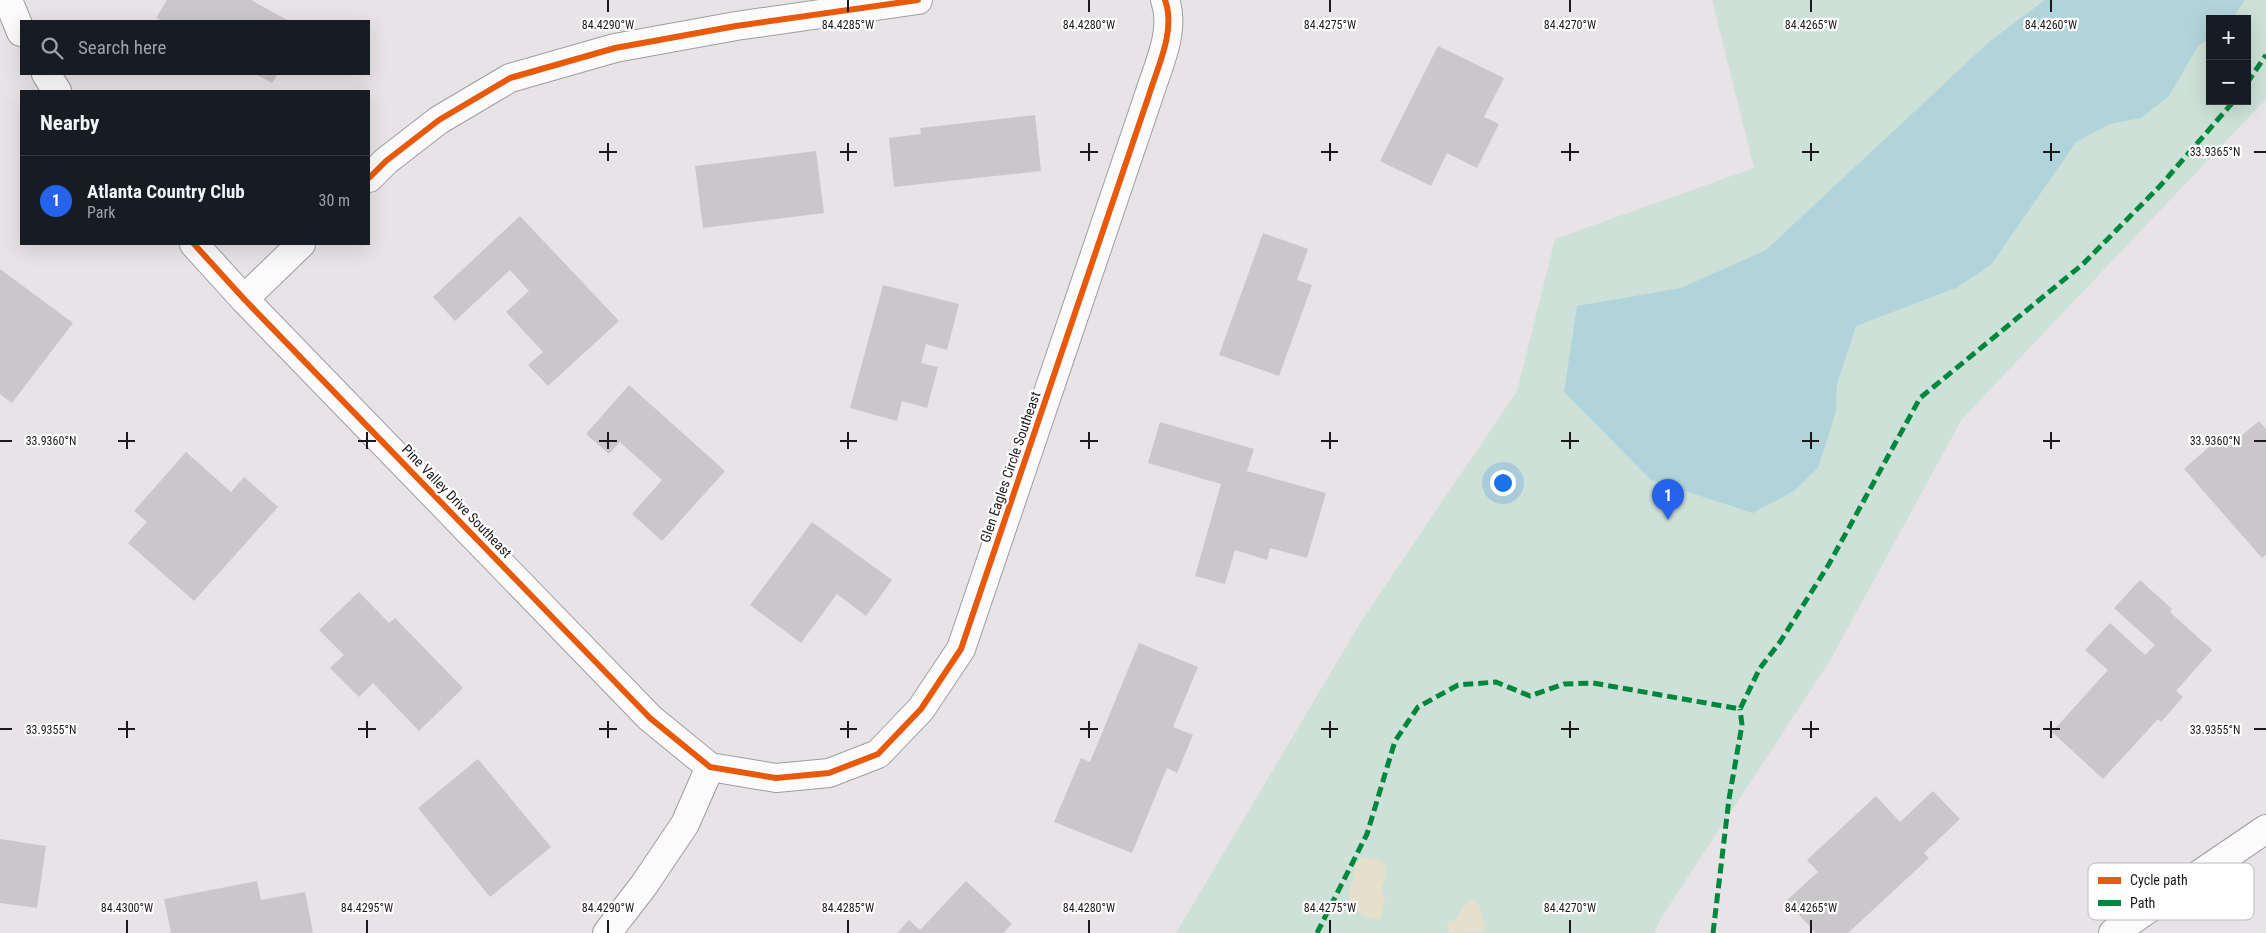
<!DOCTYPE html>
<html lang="en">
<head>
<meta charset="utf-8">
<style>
  body { margin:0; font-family:"Roboto Condensed",sans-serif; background:#20242c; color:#f1f3f6 }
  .controls { position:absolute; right:15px; top:15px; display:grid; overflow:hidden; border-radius:0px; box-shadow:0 5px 20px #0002 }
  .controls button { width:45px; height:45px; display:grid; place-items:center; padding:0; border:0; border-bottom:1px solid #363941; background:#171b24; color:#f1f3f6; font:25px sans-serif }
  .you { position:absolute; left:1502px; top:482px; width:18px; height:18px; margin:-12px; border:4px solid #fff; border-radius:50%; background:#1a73e8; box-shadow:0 0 0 8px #1a73e833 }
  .badge { display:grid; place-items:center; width:32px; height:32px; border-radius:50%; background:#2563eb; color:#fff; font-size:16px; font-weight:700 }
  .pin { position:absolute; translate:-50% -41px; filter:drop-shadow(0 1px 2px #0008) }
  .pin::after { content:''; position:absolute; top:26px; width:18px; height:15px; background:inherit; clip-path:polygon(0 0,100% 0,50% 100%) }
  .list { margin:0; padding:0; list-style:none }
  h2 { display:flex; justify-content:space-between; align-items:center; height:65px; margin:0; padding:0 20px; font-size:21px }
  h2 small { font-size:16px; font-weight:400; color:#9ea1a6 }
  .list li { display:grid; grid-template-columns:32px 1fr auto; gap:15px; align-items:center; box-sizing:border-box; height:90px; padding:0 20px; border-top:1px solid #363941 }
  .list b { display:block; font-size:19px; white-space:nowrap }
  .list p { margin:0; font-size:16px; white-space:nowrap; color:#9ea1a6 }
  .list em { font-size:16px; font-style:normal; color:#9ea1a6 }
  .icon { flex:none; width:28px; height:28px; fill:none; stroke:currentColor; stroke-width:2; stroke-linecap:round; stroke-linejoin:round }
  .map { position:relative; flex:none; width:2266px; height:933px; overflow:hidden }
  .search { position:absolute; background:#171b24; box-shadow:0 5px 20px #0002; left:20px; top:20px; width:350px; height:55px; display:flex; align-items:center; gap:12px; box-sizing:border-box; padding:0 18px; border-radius:0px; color:#9ea1a6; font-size:19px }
  .panel { position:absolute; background:#171b24; box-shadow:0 5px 20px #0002; left:20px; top:90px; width:350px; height:155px; border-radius:0px }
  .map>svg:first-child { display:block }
  .green { fill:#cde1d8; fill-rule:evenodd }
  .sand { fill:#e6dfcc }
  .water { fill:#b1d4da }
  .building { fill:#cac7ca }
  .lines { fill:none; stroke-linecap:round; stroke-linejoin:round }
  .minor-casing { stroke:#a09da0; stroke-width:30 }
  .minor { stroke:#fbfbfb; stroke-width:28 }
  .quiet { stroke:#00873e; stroke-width:5; stroke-dasharray:10 5; stroke-linecap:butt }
  .cycleway-casing { stroke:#fff; stroke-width:9 }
  .cycleway { stroke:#e8590c; stroke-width:6 }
  .ticks { fill:none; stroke:#1b191b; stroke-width:2 }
  .labels { text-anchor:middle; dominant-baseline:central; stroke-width:4.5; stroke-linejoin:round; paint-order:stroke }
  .street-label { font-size:14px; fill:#1b191b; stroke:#fff }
  .key { fill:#fff; stroke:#bbbabb; stroke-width:1 }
  .key-label { font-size:14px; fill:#1b191b }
  .ticks-label { font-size:12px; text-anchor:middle; fill:#1b191b; stroke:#fff; stroke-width:4.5; stroke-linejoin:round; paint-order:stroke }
</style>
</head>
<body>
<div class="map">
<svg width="2266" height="933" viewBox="0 0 2266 933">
  <rect width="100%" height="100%" fill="#e7e3e7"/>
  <!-- green -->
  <path class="green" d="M 1712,0 L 2266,0 L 2266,99 L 1962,419 L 1828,664 L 1661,918 L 1654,933 L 1176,933 L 1362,620 L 1517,391 L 1555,239 L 1754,168 ZM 2210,19 L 2247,19 L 2247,101 L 2210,101 Z"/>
  <!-- sand -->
  <g class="sand">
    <path d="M 1361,857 L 1381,861 L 1386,866 L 1385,879 L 1381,889 L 1385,901 L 1380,919 C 1362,919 1344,906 1350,886 C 1350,883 1353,881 1353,879 C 1356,869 1353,865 1361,857 Z"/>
    <polygon points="1471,900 1478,903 1485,926 1483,931 1450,933 1447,930 1447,925 1451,921 1455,921 1464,905"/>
  </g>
  <!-- water -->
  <polygon class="water" points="2045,0 2245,0 2232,19 2210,19 2210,38 2198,46 2169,96 2141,118 2110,124 2076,142 1991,265 1956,288 1856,326 1837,384 1836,412 1818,468 1794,491 1753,513 1651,480 1564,392 1577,306 1681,288 1766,250 1989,42"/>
  <!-- building -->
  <g class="building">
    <polygon points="167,0 251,0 289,21 163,21 156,18"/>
    <polygon points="1438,46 1504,78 1484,117 1499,124 1477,168 1447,153 1431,186 1380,161"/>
    <polygon points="255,74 278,74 272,83"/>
    <polygon points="1035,115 1041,171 894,187 889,138 921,134 920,128"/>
    <polygon points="816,151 824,213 703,228 695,166"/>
    <polygon points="520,216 619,321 548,386 528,365 543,352 506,312 529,291 510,270 455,321 433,297"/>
    <polygon points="1263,233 1308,249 1297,280 1312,285 1279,376 1219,355"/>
    <polygon points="0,269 73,323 12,403 0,394"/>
    <polygon points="883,285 959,304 947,350 926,344 921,363 938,367 927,408 902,401 897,421 850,408"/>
    <polygon points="629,385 725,471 662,541 632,514 662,480 620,442 609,454 586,434"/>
    <polygon points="2259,421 2266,429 2266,555 2262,558 2184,469 2219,438 2227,448"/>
    <polygon points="1160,422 1254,449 1247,471 1326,493 1307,558 1270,548 1267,560 1235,550 1225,584 1195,576 1221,484 1148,463"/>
    <polygon points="186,452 231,492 244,477 278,507 194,601 128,543 147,522 134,511"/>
    <polygon points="812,522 892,580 866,616 837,594 801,643 750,605"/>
    <polygon points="2140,580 2172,609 2170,612 2212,650 2176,691 2183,697 2161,722 2158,719 2103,779 2052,732 2108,670 2085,650 2110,623 2145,655 2155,645 2114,608"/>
    <polygon points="359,592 389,623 395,618 463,688 419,731 373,683 359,697 330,668 344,655 319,630"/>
    <polygon points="1139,643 1198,667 1173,727 1193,735 1177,773 1167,768 1132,853 1054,822 1081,758 1090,762"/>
    <polygon points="478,759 551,847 490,897 418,808"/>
    <polygon points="1933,791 1960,819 1924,853 1929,858 1848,933 1816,933 1786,901 1818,872 1807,860 1876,796 1900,822"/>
    <polygon points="0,839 46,846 37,908 0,903"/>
    <polygon points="257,881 261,900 305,892 313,933 171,933 164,899"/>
    <polygon points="966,881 1012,924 1003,933 897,933 909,920 920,930"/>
  </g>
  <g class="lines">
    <!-- minor casing -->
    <g class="minor-casing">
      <g id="minor">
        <polyline points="8,0 21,32"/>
        <polyline points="46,74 57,91"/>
        <polyline points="369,178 386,161 439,120 510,78 615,48 736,26 918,0"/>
        <path d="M 194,244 L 244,299 L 650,718 L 710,767 L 776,778 L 829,773 L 878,754 L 921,709 L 961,649 L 1149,95 C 1158,66 1176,30 1165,0"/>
        <polyline points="244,299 301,244"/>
        <polyline points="607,933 644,885 685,824 710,767"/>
        <polyline points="2113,933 2266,829"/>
      </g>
    </g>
    <!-- minor -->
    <use href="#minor" class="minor"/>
    <!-- quiet -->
    <g class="quiet">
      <polyline points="2247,83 2266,55"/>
      <polyline points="1317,933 1367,834 1395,741 1418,707 1458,685 1496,682 1530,696 1564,684 1593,683 1740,709 1760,668 1780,642 1829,564 1920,398 2083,264 2160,186 2234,101"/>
      <polyline points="1713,933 1729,799 1742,725 1740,709"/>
    </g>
    <!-- cycleway casing -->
    <g class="cycleway-casing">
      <g id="cycleway">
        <polyline points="369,178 386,161 439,120 510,78 615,48 736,26 918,0"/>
        <path d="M 194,244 L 244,299 L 650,718 L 710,767 L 776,778 L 829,773 L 878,754 L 921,709 L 961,649 L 1149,95 C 1158,66 1176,30 1165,0"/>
      </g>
    </g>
    <!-- cycleway -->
    <use href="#cycleway" class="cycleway"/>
  </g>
  <!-- ticks -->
  <path class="ticks" d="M 608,0 L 608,12M 848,0 L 848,12M 1089,0 L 1089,12M 1330,0 L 1330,12M 1570,0 L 1570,12M 1811,0 L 1811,12M 2051,0 L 2051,12M 608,143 L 608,161M 848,143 L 848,161M 1089,143 L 1089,161M 1330,143 L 1330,161M 1570,143 L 1570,161M 1811,143 L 1811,161M 2051,143 L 2051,161M 599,152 L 617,152M 840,152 L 857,152M 1080,152 L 1098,152M 1321,152 L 1338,152M 1561,152 L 1579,152M 1802,152 L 1819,152M 2043,152 L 2060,152M 2254,152 L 2266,152M 127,432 L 127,449M 367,432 L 367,449M 608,432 L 608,449M 848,432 L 848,449M 1089,432 L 1089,449M 1330,432 L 1330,449M 1570,432 L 1570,449M 1811,432 L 1811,449M 2051,432 L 2051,449M 0,441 L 12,441M 118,441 L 135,441M 358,441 L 376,441M 599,441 L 617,441M 840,441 L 857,441M 1080,441 L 1098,441M 1321,441 L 1338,441M 1561,441 L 1579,441M 1802,441 L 1819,441M 2043,441 L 2060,441M 2254,441 L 2266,441M 127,721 L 127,738M 367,721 L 367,738M 608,721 L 608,738M 848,721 L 848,738M 1089,721 L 1089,738M 1330,721 L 1330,738M 1570,721 L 1570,738M 1811,721 L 1811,738M 2051,721 L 2051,738M 0,729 L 12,729M 118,729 L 135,729M 358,729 L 376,729M 599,729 L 617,729M 840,729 L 857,729M 1080,729 L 1098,729M 1321,729 L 1338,729M 1561,729 L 1579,729M 1802,729 L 1819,729M 2043,729 L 2060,729M 2254,729 L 2266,729M 127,920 L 127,933M 367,920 L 367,933M 608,920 L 608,933M 848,920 L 848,933M 1089,920 L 1089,933M 1330,920 L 1330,933M 1570,920 L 1570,933M 1811,920 L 1811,933"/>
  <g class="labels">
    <!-- street labels -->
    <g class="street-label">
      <text transform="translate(1010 467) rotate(-71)">Glen Eagles Circle Southeast</text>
      <text transform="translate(457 501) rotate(46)">Pine Valley Drive Southeast</text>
    </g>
  </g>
  <!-- legend -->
  <rect x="2088" y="863" width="166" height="57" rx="8" class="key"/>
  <rect x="2098" y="877" width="23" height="7" fill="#e8590c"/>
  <rect x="2098" y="900" width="23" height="6" fill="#00873e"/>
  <g class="key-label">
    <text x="2130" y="885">Cycle path</text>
    <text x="2130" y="908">Path</text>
  </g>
  <g class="ticks-label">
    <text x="608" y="29">84.4290°W</text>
    <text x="848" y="29">84.4285°W</text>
    <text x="1089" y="29">84.4280°W</text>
    <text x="1330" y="29">84.4275°W</text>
    <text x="1570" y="29">84.4270°W</text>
    <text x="1811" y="29">84.4265°W</text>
    <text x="2051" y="29">84.4260°W</text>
    <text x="2215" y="156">33.9365°N</text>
    <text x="51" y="445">33.9360°N</text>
    <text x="2215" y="445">33.9360°N</text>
    <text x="51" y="734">33.9355°N</text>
    <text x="2215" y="734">33.9355°N</text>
    <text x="127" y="912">84.4300°W</text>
    <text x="367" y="912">84.4295°W</text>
    <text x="608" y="912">84.4290°W</text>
    <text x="848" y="912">84.4285°W</text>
    <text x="1089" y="912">84.4280°W</text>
    <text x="1330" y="912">84.4275°W</text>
    <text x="1570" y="912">84.4270°W</text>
    <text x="1811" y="912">84.4265°W</text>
  </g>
</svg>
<div class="controls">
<button>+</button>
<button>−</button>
</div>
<div class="you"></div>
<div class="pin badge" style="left:1668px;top:520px">1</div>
<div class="search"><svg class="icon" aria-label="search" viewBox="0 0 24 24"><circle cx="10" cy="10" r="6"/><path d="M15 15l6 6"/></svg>Search here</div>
<section class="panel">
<h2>Nearby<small></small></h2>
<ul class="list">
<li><span class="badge">1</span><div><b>Atlanta Country Club</b><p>Park</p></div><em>30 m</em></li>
</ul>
</section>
</div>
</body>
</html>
